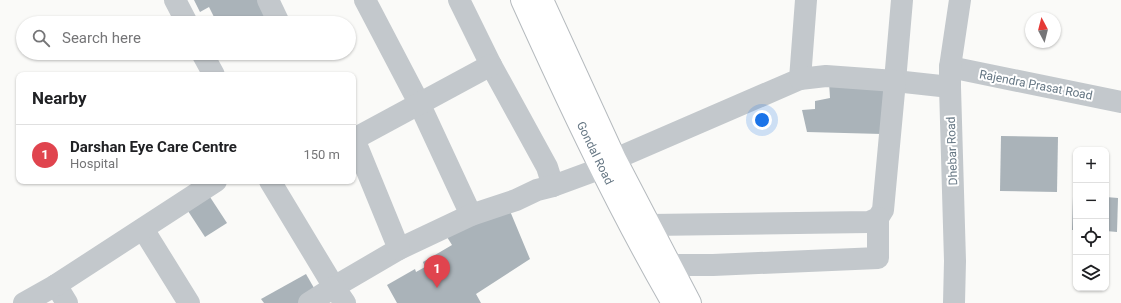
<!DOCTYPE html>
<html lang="en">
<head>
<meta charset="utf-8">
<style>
  body { margin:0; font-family:Roboto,sans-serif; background:#f2f2f2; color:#202124 }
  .controls { position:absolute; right:12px; bottom:12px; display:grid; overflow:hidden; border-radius:8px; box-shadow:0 1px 3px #0004 }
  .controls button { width:36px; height:36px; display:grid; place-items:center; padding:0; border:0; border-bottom:1px solid #e0e0e0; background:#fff; color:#202124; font:20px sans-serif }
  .compass { position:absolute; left:1025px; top:12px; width:36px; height:36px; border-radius:50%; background:#fff; box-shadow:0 1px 3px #0004; rotate:353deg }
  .you { position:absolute; left:762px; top:120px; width:14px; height:14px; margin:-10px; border:3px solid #fff; border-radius:50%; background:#1a73e8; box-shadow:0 0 0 6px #1a73e833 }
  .badge { display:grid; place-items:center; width:26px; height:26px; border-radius:50%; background:#e4572e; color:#fff; font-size:13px; font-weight:700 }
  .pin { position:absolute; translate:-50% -33px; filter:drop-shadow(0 1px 2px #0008) }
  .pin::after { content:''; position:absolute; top:21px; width:14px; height:12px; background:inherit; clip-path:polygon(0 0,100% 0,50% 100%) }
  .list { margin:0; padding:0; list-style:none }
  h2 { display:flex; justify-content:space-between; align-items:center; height:52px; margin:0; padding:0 16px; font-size:17px }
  h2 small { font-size:13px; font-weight:400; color:#757577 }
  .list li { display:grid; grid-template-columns:26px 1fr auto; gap:12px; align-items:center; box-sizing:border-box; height:60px; padding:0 16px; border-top:1px solid #e0e0e0 }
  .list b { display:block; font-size:15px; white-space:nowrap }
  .list p { margin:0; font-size:13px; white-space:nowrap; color:#757577 }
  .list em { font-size:13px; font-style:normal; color:#757577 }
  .icon { flex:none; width:22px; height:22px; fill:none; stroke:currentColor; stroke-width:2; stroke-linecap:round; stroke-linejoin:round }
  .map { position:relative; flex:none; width:1121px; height:303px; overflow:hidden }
  .search { position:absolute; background:#fff; box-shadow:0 1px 3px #0004; left:16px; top:16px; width:340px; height:44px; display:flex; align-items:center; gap:10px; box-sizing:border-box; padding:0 14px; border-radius:22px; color:#757577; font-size:15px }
  .panel { position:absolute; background:#fff; box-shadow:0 1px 3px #0004; left:16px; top:72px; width:340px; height:112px; border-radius:8px }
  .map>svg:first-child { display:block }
  .building { fill:#aab3b9 }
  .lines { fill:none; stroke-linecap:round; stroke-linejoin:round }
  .major-casing { stroke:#b5babe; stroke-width:24 }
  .minor { stroke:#c3c8cc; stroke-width:22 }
  .major { stroke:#fff; stroke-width:22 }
  .labels { text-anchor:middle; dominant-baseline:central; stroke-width:4; stroke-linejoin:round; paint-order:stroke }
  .street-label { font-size:12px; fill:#657683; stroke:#fff }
</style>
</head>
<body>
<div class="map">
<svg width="1121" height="303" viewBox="0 0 1121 303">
  <rect width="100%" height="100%" fill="#fafaf8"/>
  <!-- building -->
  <g class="building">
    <polygon points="194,0 261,0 271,18 260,23 217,23 209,7 200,12"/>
    <polygon points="829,82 887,86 882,134 807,132 802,110 815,109 815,101 830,98"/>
    <polygon points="1001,136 1058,137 1057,192 1000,191"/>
    <polygon points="1073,196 1076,196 1076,230 1072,230"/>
    <polygon points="210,197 227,223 205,237 188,211"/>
    <polygon points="1106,197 1118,198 1117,232 1106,231"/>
    <polygon points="510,211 530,259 476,294 481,303 397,303 387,285 415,269 416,272 425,267 423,262 452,245 447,237 467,227"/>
    <polygon points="306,274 318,295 302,303 264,303 261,299"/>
  </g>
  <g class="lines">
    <!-- major casing -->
    <g class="major-casing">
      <g id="major">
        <path d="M 522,0 C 568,102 617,206 673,303"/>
        <polyline points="542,0 615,159 690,303"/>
      </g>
    </g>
    <!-- minor -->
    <g class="minor">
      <polyline points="175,0 187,23"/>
      <polyline points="268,0 279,23"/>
      <polyline points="365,0 419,103 471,215"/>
      <polyline points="459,0 491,65 547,167 553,186"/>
      <polyline points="902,0 895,81 950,87"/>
      <polyline points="202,53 214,75"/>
      <polyline points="950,67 1121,102"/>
      <polyline points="270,181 334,287 399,249 471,215 516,200 537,190 553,186 602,168 615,159 800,79 806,0"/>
      <polyline points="650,225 869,222 878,218 883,210 895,81 826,76 800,79"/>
      <polyline points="143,229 189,303"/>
      <polyline points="399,249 354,139 491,65"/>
      <polyline points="670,265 713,265 878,258 878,218"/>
      <polyline points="56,285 67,303"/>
      <polyline points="24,303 56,285 216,181"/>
      <polyline points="309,303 334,287 345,303"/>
      <polyline points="954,303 955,261 950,87 950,67 960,0"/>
    </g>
    <!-- major -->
    <use href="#major" class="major"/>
  </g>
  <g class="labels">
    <!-- street labels -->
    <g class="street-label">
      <text transform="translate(1036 85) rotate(11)">Rajendra Prasat Road</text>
      <text transform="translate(952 151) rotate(-92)">Dhebar Road</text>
      <text transform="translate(595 153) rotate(64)">Gondal Road</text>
    </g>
  </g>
</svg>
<div class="controls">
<button>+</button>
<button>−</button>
<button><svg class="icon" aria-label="locate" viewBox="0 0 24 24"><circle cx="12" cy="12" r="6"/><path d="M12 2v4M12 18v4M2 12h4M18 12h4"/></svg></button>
<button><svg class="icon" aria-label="layers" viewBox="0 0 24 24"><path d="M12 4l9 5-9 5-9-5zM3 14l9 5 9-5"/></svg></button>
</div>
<svg class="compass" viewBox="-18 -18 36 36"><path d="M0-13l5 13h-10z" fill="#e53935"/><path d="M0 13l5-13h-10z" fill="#757577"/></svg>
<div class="you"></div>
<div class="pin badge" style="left:437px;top:288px;background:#e0444e">1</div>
<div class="search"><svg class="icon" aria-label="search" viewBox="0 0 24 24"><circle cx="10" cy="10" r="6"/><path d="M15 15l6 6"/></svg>Search here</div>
<section class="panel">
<h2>Nearby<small></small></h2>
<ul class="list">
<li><span class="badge" style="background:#e0444e">1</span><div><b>Darshan Eye Care Centre</b><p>Hospital</p></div><em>150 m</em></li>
</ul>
</section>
</div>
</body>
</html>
